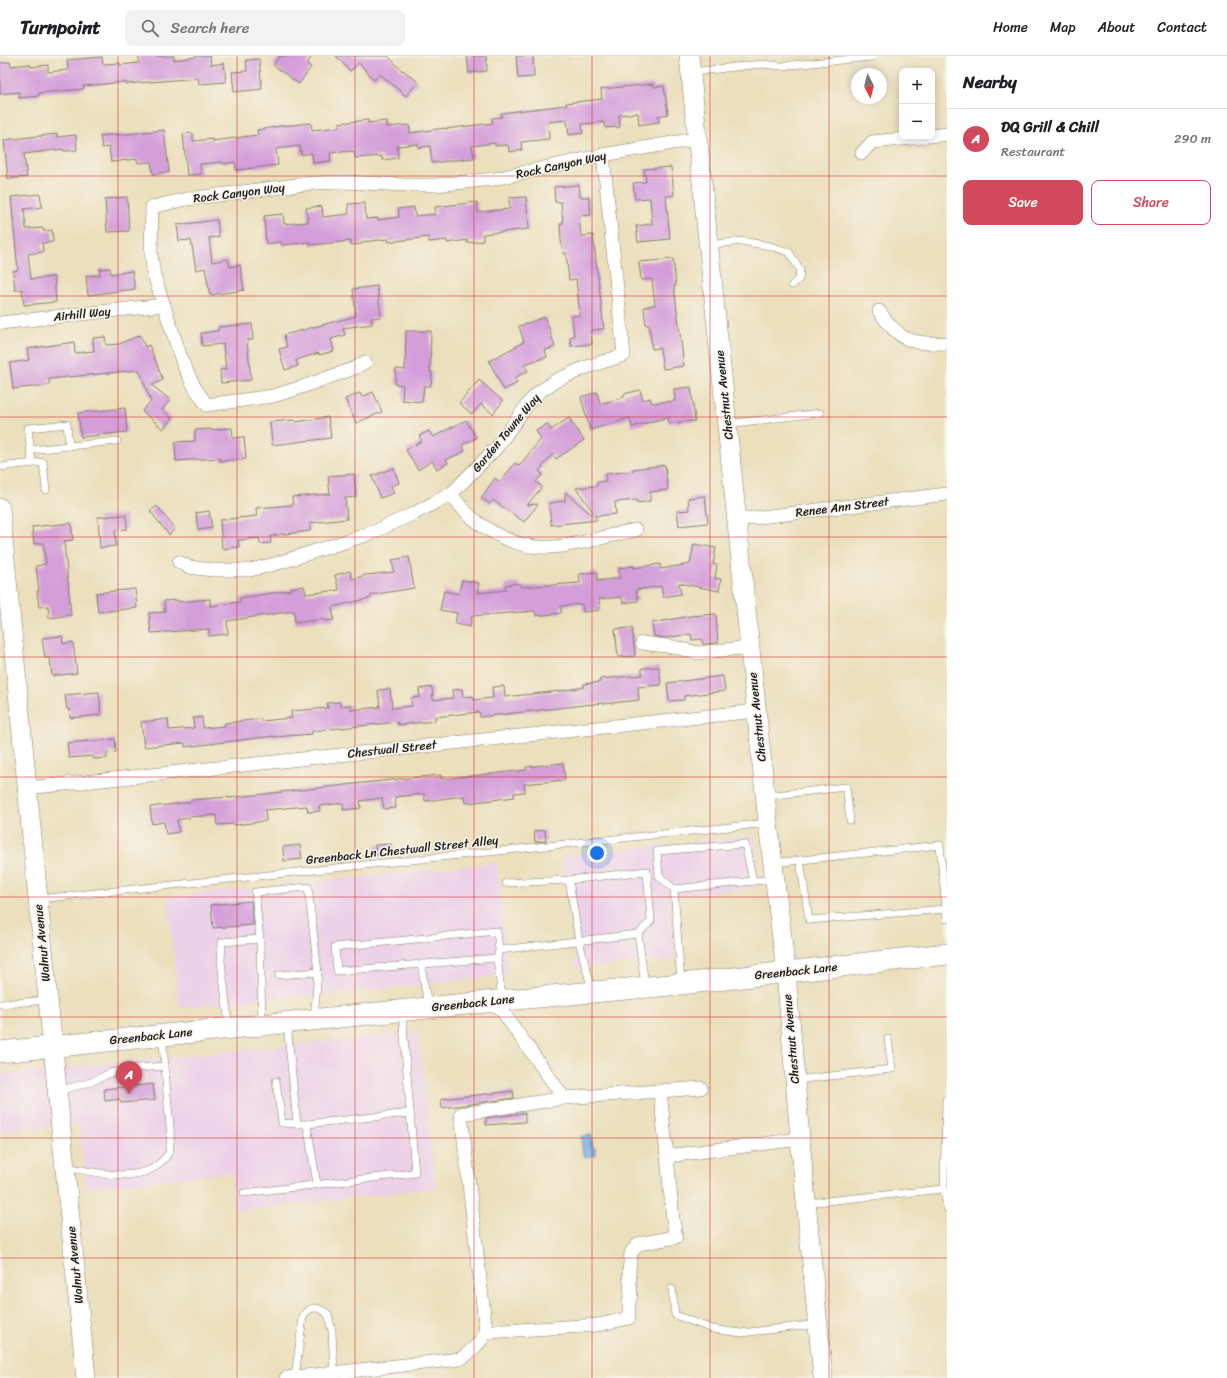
<!DOCTYPE html>
<html lang="en">
<head>
<meta charset="utf-8">
<style>
  body { margin:0; font-family:Sriracha,sans-serif; background:#f2f2f2; color:#202124 }
  .controls { position:absolute; right:12px; top:12px; display:grid; overflow:hidden; border-radius:8px; box-shadow:0 2px 10px #0003 }
  .controls button { width:36px; height:36px; display:grid; place-items:center; padding:0; border:0; border-bottom:1px solid #e0e0e0; background:#fff; color:#202124; font:20px sans-serif }
  .compass { position:absolute; left:851px; top:12px; width:36px; height:36px; border-radius:50%; background:#fff; box-shadow:0 2px 10px #0003; rotate:173deg }
  .you { position:absolute; left:597px; top:797px; width:14px; height:14px; margin:-10px; border:3px solid #fff; border-radius:50%; background:#1a73e8; box-shadow:0 0 0 6px #1a73e833 }
  .badge { display:grid; place-items:center; width:26px; height:26px; border-radius:50%; background:#d1495b; color:#fff; font-size:13px; font-weight:700 }
  .pin { position:absolute; translate:-50% -33px; filter:drop-shadow(0 1px 2px #0008) }
  .pin::after { content:''; position:absolute; top:21px; width:14px; height:12px; background:inherit; clip-path:polygon(0 0,100% 0,50% 100%) }
  .list { margin:0; padding:0; list-style:none }
  h2 { display:flex; justify-content:space-between; align-items:center; height:52px; margin:0; padding:0 16px; font-size:17px }
  h2 small { font-size:13px; font-weight:400; color:#757577 }
  .list li { display:grid; grid-template-columns:26px 1fr auto; gap:12px; align-items:center; box-sizing:border-box; height:60px; padding:0 16px; border-top:1px solid #e0e0e0 }
  .list b { display:block; font-size:15px; white-space:nowrap }
  .list p { margin:0; font-size:13px; white-space:nowrap; color:#757577 }
  .list em { font-size:13px; font-style:normal; color:#757577 }
  .actions { display:flex; gap:8px; padding:12px 16px }
  .actions a { flex:1; padding:9px 0; border:1px solid #d1495b; border-radius:8px; text-align:center; font-size:14px; color:#d1495b }
  .actions .main { background:#d1495b; color:#fff }
  .icon { flex:none; width:22px; height:22px; fill:none; stroke:currentColor; stroke-width:2; stroke-linecap:round; stroke-linejoin:round }
  .map { position:relative; flex:none; width:947px; height:1322px; overflow:hidden }
  header { display:flex; align-items:center; gap:24px; box-sizing:border-box; height:56px; padding:0 20px; background:#fff; border-bottom:1px solid #e0e0e0 }
  header strong { font-size:19px }
  nav { display:flex; gap:22px; margin-inline-start:auto; font-size:14px }
  .search { width:280px; height:36px; background:#f2f2f2; display:flex; align-items:center; gap:10px; box-sizing:border-box; padding:0 14px; border-radius:8px; color:#757577; font-size:15px }
  main { display:flex }
  aside { flex:1; background:#fff }
  .map>svg:first-child { display:block }
  .built { fill:#edd1e9 }
  .water { fill:url(#water-ripples); stroke:#486882 }
  .building { fill:#d49eda }
  .lines { fill:none; stroke-linecap:round; stroke-linejoin:round }
  .lane-casing { stroke:#847e6c; stroke-width:8 }
  .street-casing { stroke:#847e6c; stroke-width:14 }
  .secondary-casing { stroke:#847e6c; stroke-width:20 }
  .primary-casing { stroke:#847e6c; stroke-width:22 }
  .lane { stroke:#fff; stroke-width:7 }
  .street { stroke:#fff; stroke-width:13 }
  .secondary { stroke:#fff; stroke-width:19 }
  .primary { stroke:#fff; stroke-width:21 }
  .grid { fill:none; stroke:#d62828; stroke-width:1; stroke-opacity:0.55 }
  .labels { text-anchor:middle; dominant-baseline:central; stroke-width:3; stroke-linejoin:round; paint-order:stroke }
  .street-label { font-size:12px; fill:#1c1c1c; stroke:#f7f3e8 }
</style>
</head>
<body>
<header>
<strong>Turnpoint</strong>
<div class="search"><svg class="icon" aria-label="search" viewBox="0 0 24 24"><circle cx="10" cy="10" r="6"/><path d="M15 15l6 6"/></svg>Search here</div>
<nav><a>Home</a><a>Map</a><a>About</a><a>Contact</a></nav>
</header>
<main>
<div class="map">
<svg width="947" height="1322" viewBox="0 0 947 1322">
  <defs>
    <pattern id="water-ripples" width="26" height="14" patternUnits="userSpaceOnUse"><rect width="26" height="14" fill="#74b5e9"/><path d="M2 4q2-2 4 0t4 0M15 11q2-2 4 0t4 0" fill="none" stroke="#649bc7"/></pattern>
  </defs>
  <rect width="100%" height="100%" fill="#f7f3e8"/>
  <filter id="ink" filterUnits="userSpaceOnUse"><feTurbulence type="fractalNoise" baseFrequency=".025" numOctaves="2"/><feDisplacementMap in="SourceGraphic" scale="8" xChannelSelector="R" yChannelSelector="G"/><feConvolveMatrix kernelMatrix="1 2 1 2 8 2 1 2 1" color-interpolation-filters="sRGB"/></filter>
  <filter id="wash" filterUnits="userSpaceOnUse"><feTurbulence type="fractalNoise" baseFrequency=".012" numOctaves="4" result="noise"/><feDisplacementMap in="SourceGraphic" scale="16" xChannelSelector="R" yChannelSelector="G"/><feGaussianBlur stdDeviation="0.9" result="paint"/><feColorMatrix in="noise" values="0 0 0 0 0 0 0 0 0 0 0 0 0 0 0 0 0 1.4 0 .05"/><feComposite in="paint" operator="in"/></filter>
  <g filter="url(#wash)">
    <rect width="100%" height="100%" fill="#ebdfbc"/>
    <!-- built -->
    <g class="built">
      <polygon points="754,780 759,831 669,841 675,904 577,912 562,800"/>
      <polygon points="497,807 508,919 325,939 313,826"/>
      <polygon points="312,826 324,938 179,951 168,841"/>
      <polygon points="418,976 436,1132 235,1155 231,1116 86,1132 79,1068 0,1075 0,1019"/>
    </g>
    <!-- water -->
    <polygon class="water" points="591,1079 593,1092 595,1092 596,1099 585,1101 585,1099 583,1099 581,1080"/>
    <g id="blocks">
      <!-- building -->
      <g class="building">
        <polygon points="139,0 174,0 174,4 196,1 196,0 210,0 211,9 224,7 226,26 199,28 198,22 126,28 126,26 83,30 84,33 39,37 39,40 19,42 19,36 0,38 0,7 10,6 11,10 30,8 31,11 48,9 48,16 68,14 67,4 102,1 103,8 120,7 120,9 139,7"/>
        <polygon points="280,0 312,0 307,8 311,11 299,28 273,9"/>
        <polygon points="336,0 388,0 402,15 403,14 418,26 406,40 380,18 374,24 359,7 350,15"/>
        <polygon points="467,0 486,0 487,15 469,17"/>
        <polygon points="516,0 533,0 534,21 518,22"/>
        <polygon points="259,3 262,33 234,36 232,16 247,15 246,4"/>
        <polygon points="654,28 654,31 664,30 668,58 658,60 659,66 639,69 638,57 619,59 620,71 605,72 604,66 582,68 583,77 569,79 567,64 548,66 549,83 521,86 522,94 509,96 508,89 495,90 495,87 472,90 474,102 432,107 430,90 418,92 418,88 397,90 398,102 382,104 382,100 355,102 354,95 330,97 331,105 313,107 312,97 301,99 300,90 276,93 278,109 236,114 235,106 223,108 222,106 200,108 201,118 187,119 183,78 193,77 193,85 212,83 212,85 258,79 257,74 281,70 311,67 312,74 339,71 339,67 368,64 368,67 387,65 387,71 409,69 410,77 445,72 445,73 493,67 492,62 502,61 501,57 566,49 566,47 602,43 601,33"/>
        <polygon points="164,74 169,116 153,118 151,106 138,107 137,103 111,106 109,91 102,92 100,80 117,78 117,79"/>
        <polygon points="57,78 57,81 76,79 77,94 64,95 63,93 24,98 27,121 8,123 4,84"/>
        <polygon points="671,111 674,139 666,140 670,183 638,186 636,170 652,168 650,142 635,143 633,127 646,126 644,113"/>
        <polygon points="579,129 580,141 589,141 591,159 579,160 581,180 593,179 604,273 591,274 592,288 571,290 570,281 574,280 572,260 580,259 576,223 569,224 566,197 563,197 561,184 560,168 563,167 561,146 555,146 554,131"/>
        <polygon points="40,138 42,151 24,153 26,173 43,172 43,175 52,174 53,186 42,187 43,196 28,198 31,223 54,221 56,246 24,249 22,233 15,234 13,215 18,214 11,141"/>
        <polygon points="127,141 129,175 107,176 105,143"/>
        <polygon points="526,141 529,173 483,178 483,185 467,187 467,184 447,187 447,184 429,186 429,181 389,186 388,183 362,186 362,188 351,189 351,185 310,189 310,186 282,189 281,186 266,188 264,160 283,158 284,168 308,166 306,152 322,150 323,161 349,158 348,148 365,147 366,163 378,162 378,164 399,161 398,153 414,151 415,160 436,158 435,151 477,146 478,156 510,153 509,142"/>
        <polygon points="217,164 219,181 209,182 212,206 228,203 230,211 240,209 244,234 210,239 205,212 196,214 191,184 179,185 177,169"/>
        <polygon points="673,203 676,230 674,230 684,310 663,313 660,292 652,293 649,269 646,269 644,251 655,249 652,223 641,224 639,206"/>
        <polygon points="110,212 111,218 132,215 135,233 88,239 86,220 100,219 99,213"/>
        <polygon points="377,230 381,261 371,262 372,268 343,272 345,279 331,283 334,295 319,299 319,297 296,304 298,310 285,314 279,293 287,291 284,279 356,260 353,233"/>
        <polygon points="545,261 555,291 545,294 547,301 524,308 528,315 514,322 517,327 504,334 489,305 524,286 519,270"/>
        <polygon points="252,268 253,284 247,284 251,324 221,327 220,314 226,313 223,288 202,290 201,277 218,275 218,271"/>
        <polygon points="406,275 431,275 430,316 432,316 431,330 424,330 422,346 402,344 403,329 395,328 396,313 405,314"/>
        <polygon points="140,279 145,291 149,289 163,324 152,329 170,344 162,354 172,362 163,373 142,355 151,345 139,314 49,323 49,329 13,333 10,307 29,304 27,293 74,286 75,297 94,295 93,282 105,281 106,289 119,288"/>
        <polygon points="479,324 503,345 493,358 481,348 472,358 459,347"/>
        <polygon points="691,331 695,365 669,367 668,361 632,371 630,362 590,374 581,341 597,336 600,348 624,341 624,338 640,334 643,344 650,342 652,347 675,345 674,333"/>
        <polygon points="373,336 382,356 356,367 345,343 360,337 362,341"/>
        <polygon points="125,352 127,376 81,381 78,357"/>
        <polygon points="328,361 331,382 272,389 270,366 295,364 296,366"/>
        <polygon points="569,362 584,384 556,403 552,398 539,415 543,418 536,426 542,431 527,449 538,448 524,466 493,444 490,448 481,442 495,422 500,426 515,407 519,410 541,383 536,375 547,368 551,374"/>
        <polygon points="466,364 476,382 462,389 465,395 446,404 448,407 437,413 432,405 418,414 406,394 422,385 419,380 429,375 433,381"/>
        <polygon points="232,372 233,382 244,381 246,403 220,405 220,402 176,405 175,386 195,385 195,374 210,373 210,374"/>
        <polygon points="665,409 668,434 650,436 650,445 637,447 637,444 615,446 616,458 596,460 576,432 597,430 597,426 606,425 605,418 634,415 633,413"/>
        <polygon points="394,412 399,427 391,430 394,437 380,442 372,420"/>
        <polygon points="354,418 356,441 345,442 347,463 310,467 310,475 270,480 271,487 260,488 259,482 238,484 239,491 222,493 220,464 257,460 256,452 293,449 292,441 330,438 328,420"/>
        <polygon points="565,436 598,464 551,469 549,447 565,445"/>
        <polygon points="705,440 708,467 679,470 677,455 689,454 688,442"/>
        <polygon points="157,450 175,473 169,479 150,455"/>
        <polygon points="209,455 212,472 198,474 196,457"/>
        <polygon points="126,459 127,473 115,474 116,490 100,492 98,461"/>
        <polygon points="71,467 73,484 64,485 71,559 49,562 48,550 39,551 37,535 39,535 36,510 46,508 43,487 34,488 32,471"/>
        <polygon points="694,488 716,492 713,508 717,509 715,522 721,523 719,535 679,527 681,538 663,541 661,530 636,534 638,545 623,547 622,541 599,543 600,554 583,556 582,548 561,550 561,557 536,560 535,555 472,560 470,571 455,568 457,557 440,554 444,535 459,538 462,524 479,527 477,537 506,534 505,529 520,527 520,531 580,527 579,518 597,516 597,525 620,522 619,512 634,510 634,512 660,508 661,513 690,508"/>
        <polygon points="409,501 414,532 371,539 371,542 332,551 334,564 324,565 323,563 295,567 294,555 227,565 228,578 209,580 209,573 151,577 149,557 165,556 164,545 178,544 178,546 210,543 210,550 240,546 240,542 291,534 290,532 304,530 306,538 339,534 335,519 350,515 352,523 366,519 394,516 392,504"/>
        <polygon points="135,533 137,552 98,556 96,537"/>
        <polygon points="716,558 718,587 703,588 702,583 692,584 691,578 664,582 654,580 652,567 690,560"/>
        <polygon points="632,572 635,600 618,601 615,573"/>
        <polygon points="62,580 63,588 73,586 77,617 52,620 50,602 45,602 42,582"/>
        <polygon points="659,611 661,629 638,631 639,644 603,648 602,647 480,661 479,656 435,661 435,665 398,669 398,666 312,675 312,678 274,681 274,680 185,691 185,687 144,691 141,666 168,663 169,674 194,672 193,662 202,661 203,672 225,670 225,667 261,663 261,665 292,662 291,655 328,652 327,647 340,646 340,650 351,649 351,654 380,651 378,634 390,633 392,652 412,650 411,642 420,641 419,633 432,631 433,644 453,642 452,634 462,633 463,641 473,640 474,644 493,642 492,631 504,630 505,641 560,635 584,631 584,628 600,626 600,623 642,619 642,612"/>
        <polygon points="723,620 725,635 684,640 684,644 669,645 667,627"/>
        <polygon points="99,636 101,659 70,662 69,653 67,653 65,639"/>
        <polygon points="115,683 116,696 107,697 107,702 94,703 93,700 69,702 67,687"/>
        <polygon points="563,707 565,724 524,728 525,736 514,737 514,741 485,745 465,747 464,740 425,745 424,738 395,741 396,752 384,753 382,742 360,745 361,752 343,754 343,747 319,750 320,755 308,756 307,750 265,754 266,765 235,769 234,768 217,769 216,759 189,761 189,762 177,764 179,776 166,778 164,766 152,768 150,751 191,746 191,744 228,741 228,742 399,723 441,719 441,723 480,719 527,714 526,711"/>
        <polygon points="545,774 546,785 535,786 534,775"/>
        <polygon points="391,788 391,797 375,799 375,789"/>
        <polygon points="300,789 302,803 284,805 283,791"/>
        <polygon points="251,845 253,869 213,872 211,849"/>
        <polygon points="153,1028 155,1044 121,1047 120,1043 105,1045 104,1033"/>
        <polygon points="513,1035 514,1042 442,1052 441,1043"/>
        <polygon points="525,1057 525,1066 486,1069 486,1062"/>
      </g>
    </g>
  </g>
  <g filter="url(#ink)">
    <use href="#blocks" fill-opacity="0" stroke="#847e6c" stroke-width="1"/>
    <g class="lines">
      <!-- lane casing -->
      <g class="lane-casing">
        <g id="lane">
          <polyline points="692,16 761,8 781,10 872,1"/>
          <polyline points="710,189 742,185 770,190 789,196 800,214 799,223 792,229"/>
          <polyline points="727,368 820,357"/>
          <polyline points="31,394 117,385"/>
          <polyline points="32,407 28,372 67,368 69,390"/>
          <polyline points="0,411 43,406 46,434"/>
          <polyline points="766,740 846,731 850,764"/>
          <polyline points="800,804 809,864 946,853"/>
          <polyline points="773,807 940,789 947,863"/>
          <polyline points="506,827 569,824"/>
          <polyline points="674,833 659,820 657,795 745,788 753,825"/>
          <polyline points="38,843 768,767"/>
          <polyline points="260,883 262,967"/>
          <polyline points="499,894 497,902 337,915 335,891 497,875 499,894 638,878 645,929"/>
          <polyline points="497,902 502,943"/>
          <polyline points="421,908 428,951"/>
          <polyline points="279,919 318,916"/>
          <polyline points="681,926 674,833 774,823"/>
          <polyline points="592,934 579,885 569,824 647,815 651,865 638,878"/>
          <polyline points="0,948 48,944"/>
          <polyline points="287,968 297,1068 307,1068"/>
          <polyline points="229,970 221,905 222,886 260,883 255,836 308,831 318,916 314,963"/>
          <polyline points="162,980 165,1010"/>
          <polyline points="795,1024 892,1013 888,983"/>
          <polyline points="276,1025 282,1067 297,1068"/>
          <path d="M 58,1035 L 91,1026 L 110,1017 L 138,1012 L 165,1010 C 166,1026 167,1043 169,1059 C 170,1071 172,1084 169,1096 C 167,1100 164,1103 161,1106 C 140,1128 93,1116 67,1111"/>
          <polyline points="947,1044 946,1044 944,1133 947,1152"/>
          <polyline points="317,1128 307,1068 410,1057"/>
          <polyline points="244,1137 415,1117 402,956"/>
          <polyline points="807,1147 944,1133"/>
          <polyline points="672,1233 675,1259 712,1273 741,1277 818,1268"/>
          <path d="M 295,1321 L 303,1261 C 310,1249 318,1250 328,1258 L 332,1275 L 334,1316"/>
        </g>
      </g>
      <!-- street casing -->
      <g class="street-casing">
        <g id="street">
          <polyline points="932,80 947,78"/>
          <polyline points="862,97 872,86 923,81"/>
          <path d="M 879,255 C 901,286 910,288 947,287"/>
          <polyline points="0,267 164,249"/>
          <polyline points="365,306 355,312 296,333 273,340 207,349 195,332 183,308 154,219 151,198 152,151 187,143 313,127 344,126 406,129 436,129 494,123 603,99 696,83"/>
          <path d="M 451,438 C 473,470 513,494 552,491 C 581,489 608,479 636,474"/>
          <polyline points="737,464 947,438"/>
          <polyline points="179,506 189,511 212,514 250,514 275,508 369,478 415,457 451,438 497,391 530,345 539,336 555,325 584,312 624,299 603,99"/>
          <polyline points="642,587 674,591 698,597 750,591"/>
          <polyline points="27,732 756,655"/>
          <polyline points="495,945 564,1042 701,1032"/>
          <polyline points="667,1100 800,1083"/>
          <polyline points="486,1276 598,1269 629,1262 629,1244 631,1240 629,1215 631,1197 638,1188 676,1181 673,1164 667,1100 660,1036"/>
          <path d="M 286,1322 L 460,1303 C 467,1299 484,1284 486,1276 L 461,1058 L 564,1042"/>
        </g>
      </g>
      <!-- secondary casing -->
      <g class="secondary-casing">
        <g id="secondary">
          <polyline points="689,0 768,767 786,916 800,1083 823,1322"/>
          <polyline points="0,452 38,843 86,1322"/>
        </g>
      </g>
      <!-- primary casing -->
      <g class="primary-casing">
        <polyline id="primary" points="0,996 495,945 681,928 947,898"/>
      </g>
      <!-- lane -->
      <use href="#lane" class="lane"/>
      <!-- street -->
      <use href="#street" class="street"/>
      <!-- secondary -->
      <use href="#secondary" class="secondary"/>
      <!-- primary -->
      <use href="#primary" class="primary"/>
    </g>
  </g>
  <!-- grid -->
  <path class="grid" d="M 118,0 L 118,1322M 237,0 L 237,1322M 355,0 L 355,1322M 474,0 L 474,1322M 592,0 L 592,1322M 710,0 L 710,1322M 829,0 L 829,1322M 0,120 L 947,120M 0,240 L 947,240M 0,361 L 947,361M 0,481 L 947,481M 0,601 L 947,601M 0,721 L 947,721M 0,841 L 947,841M 0,961 L 947,961M 0,1082 L 947,1082M 0,1202 L 947,1202"/>
  <g class="labels">
    <!-- street labels -->
    <g class="street-label">
      <text transform="translate(561 109) rotate(-12)">Rock Canyon Way</text>
      <text transform="translate(239 137) rotate(-7)">Rock Canyon Way</text>
      <text transform="translate(82 258) rotate(-6)">Airhill Way</text>
      <text transform="translate(724 339) rotate(-96)">Chestnut Avenue</text>
      <text transform="translate(506 377) rotate(-50)">Garden Towne Way</text>
      <text transform="translate(842 451) rotate(-7)">Renee Ann Street</text>
      <text transform="translate(757 661) rotate(-96)">Chestnut Avenue</text>
      <text transform="translate(392 693) rotate(-6)">Chestwall Street</text>
      <text transform="translate(402 794) rotate(-6)">Greenback Ln Chestwall Street Alley</text>
      <text transform="translate(42 887) rotate(-96)">Walnut Avenue</text>
      <text transform="translate(796 915) rotate(-6)">Greenback Lane</text>
      <text transform="translate(473 947) rotate(-6)">Greenback Lane</text>
      <text transform="translate(151 980) rotate(-6)">Greenback Lane</text>
      <text transform="translate(791 983) rotate(-95)">Chestnut Avenue</text>
      <text transform="translate(75 1209) rotate(-96)">Walnut Avenue</text>
    </g>
  </g>
</svg>
<div class="controls">
<button>+</button>
<button>−</button>
</div>
<svg class="compass" viewBox="-18 -18 36 36"><path d="M0-13l5 13h-10z" fill="#e53935"/><path d="M0 13l5-13h-10z" fill="#757577"/></svg>
<div class="you"></div>
<div class="pin badge" style="left:129px;top:1038px">A</div>
</div>
<aside>
<h2>Nearby<small></small></h2>
<ul class="list">
<li><span class="badge">A</span><div><b>DQ Grill &amp; Chill</b><p>Restaurant</p></div><em>290 m</em></li>
</ul>
<div class="actions"><a class="main">Save</a><a>Share</a></div>
</aside>
</main>
</body>
</html>
